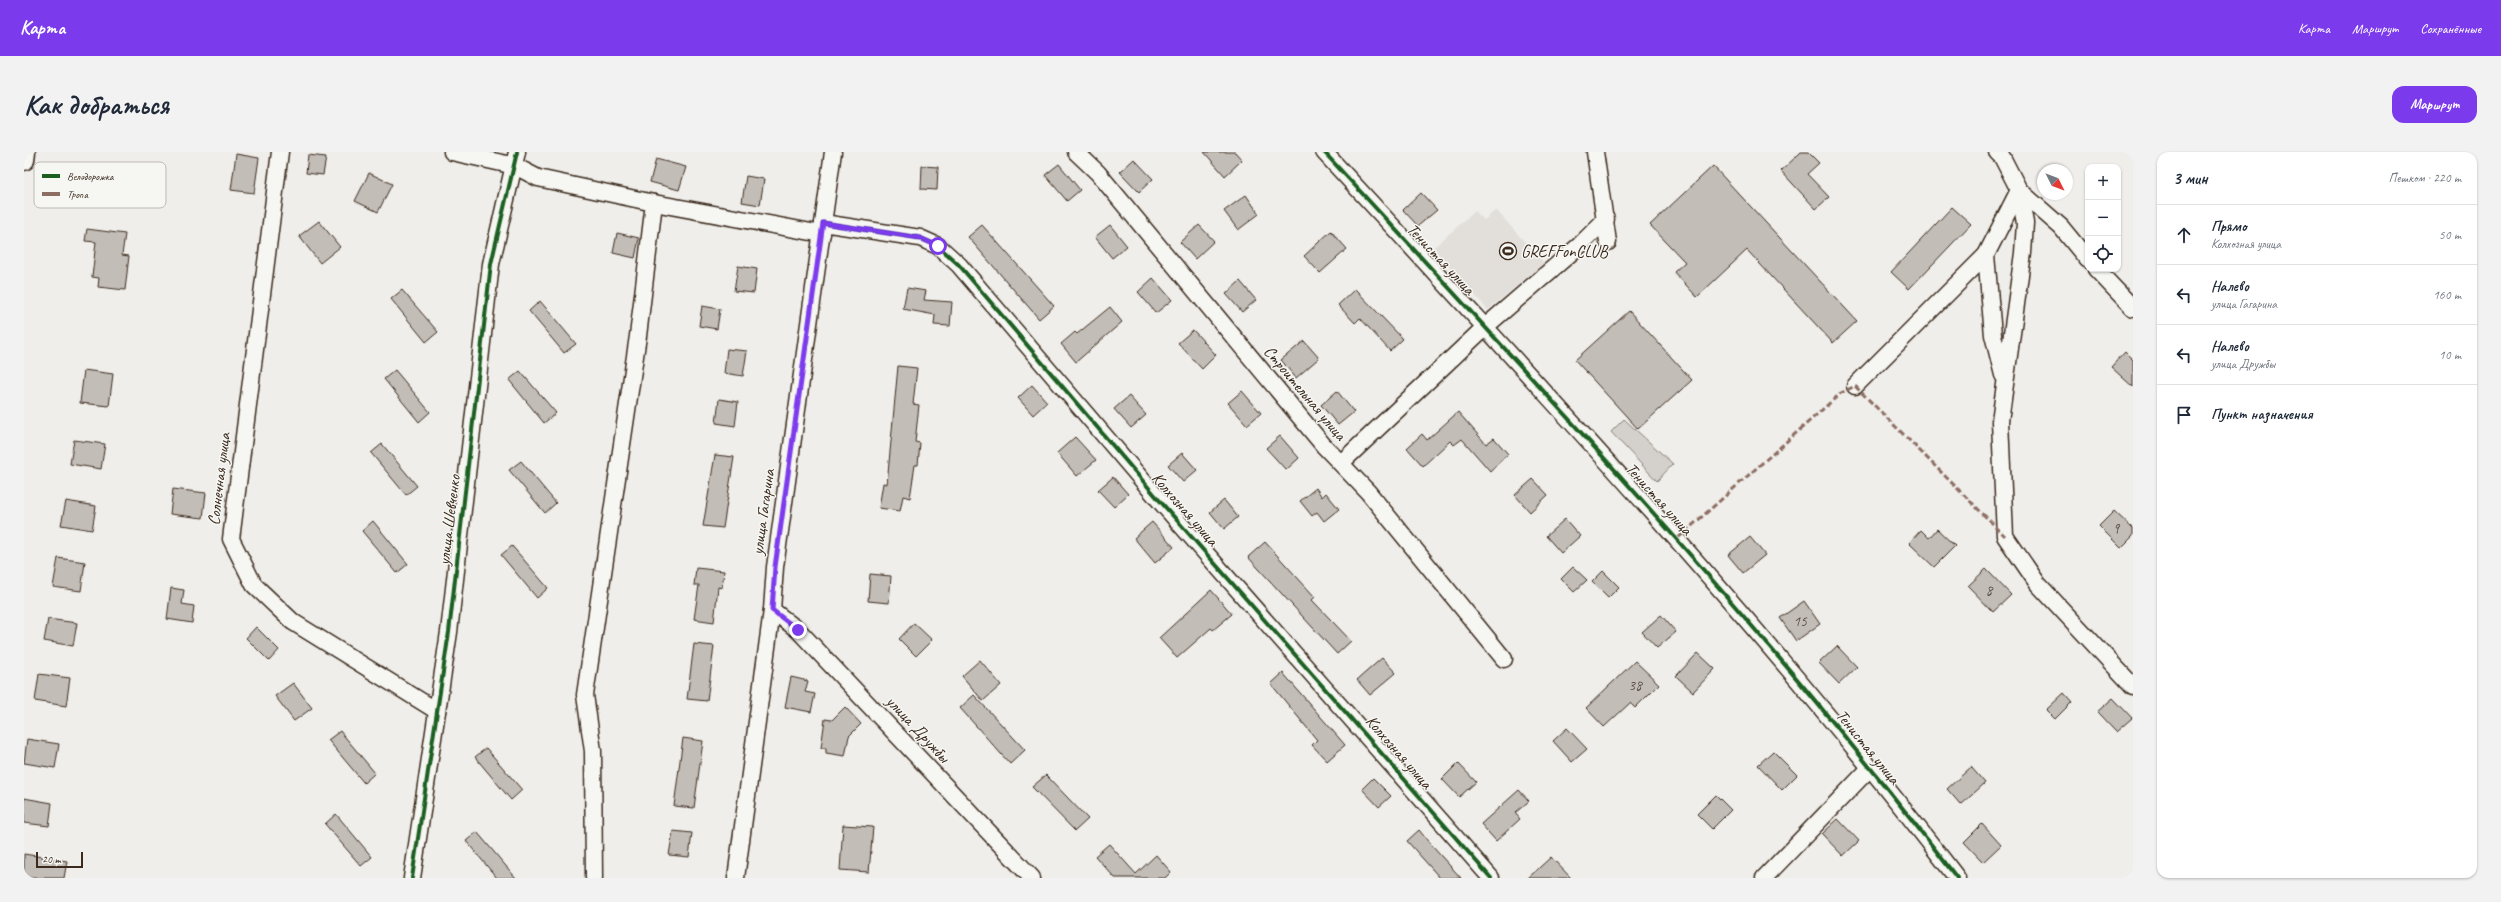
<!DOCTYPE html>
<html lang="ru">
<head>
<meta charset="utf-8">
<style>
  body { margin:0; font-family:Caveat,sans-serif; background:#f2f2f3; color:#1f2937 }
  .controls { position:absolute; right:12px; top:12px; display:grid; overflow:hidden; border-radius:8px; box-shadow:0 1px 3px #0004 }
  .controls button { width:36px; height:36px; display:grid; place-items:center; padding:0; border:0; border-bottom:1px solid #e0e1e3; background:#fff; color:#1f2937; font:20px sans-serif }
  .compass { position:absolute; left:2013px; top:12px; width:36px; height:36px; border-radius:50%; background:#fff; box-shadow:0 1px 3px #0004; rotate:132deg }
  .scale { position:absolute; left:12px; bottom:10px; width:47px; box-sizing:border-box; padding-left:4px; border:2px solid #3b2a1e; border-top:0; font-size:11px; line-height:14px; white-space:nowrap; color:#3b2a1e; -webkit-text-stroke:3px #f6f6f2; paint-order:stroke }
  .stop { position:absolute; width:12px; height:12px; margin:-9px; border:3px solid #7c3aed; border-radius:50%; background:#fff }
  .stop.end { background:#7c3aed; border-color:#fff; box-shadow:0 1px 4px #0008 }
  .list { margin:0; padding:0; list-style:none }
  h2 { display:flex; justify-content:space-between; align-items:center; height:52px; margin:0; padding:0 16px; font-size:17px }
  h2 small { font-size:13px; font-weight:400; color:#747a83 }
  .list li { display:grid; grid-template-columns:26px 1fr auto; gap:12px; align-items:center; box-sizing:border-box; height:60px; padding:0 16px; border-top:1px solid #e0e1e3 }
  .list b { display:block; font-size:15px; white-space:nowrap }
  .list p { margin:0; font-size:13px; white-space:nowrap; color:#747a83 }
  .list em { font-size:13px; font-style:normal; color:#747a83 }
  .icon { flex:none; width:22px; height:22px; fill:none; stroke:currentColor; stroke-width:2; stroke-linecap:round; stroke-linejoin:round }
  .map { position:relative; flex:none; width:2109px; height:726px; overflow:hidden; border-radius:12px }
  header { display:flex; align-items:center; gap:24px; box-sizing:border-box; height:56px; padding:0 20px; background:#7c3aed; color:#fff }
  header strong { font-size:19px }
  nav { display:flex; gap:22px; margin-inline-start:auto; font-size:14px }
  .intro { display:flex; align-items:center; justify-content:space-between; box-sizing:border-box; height:96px; padding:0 24px }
  h1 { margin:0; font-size:28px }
  .button { padding:10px 18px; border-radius:12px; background:#7c3aed; color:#fff; font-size:14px; font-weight:700 }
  main { display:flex; gap:24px; padding:0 24px }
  aside { flex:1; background:#fff; border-radius:12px; box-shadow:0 1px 3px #0004 }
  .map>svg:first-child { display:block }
  .built { fill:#e2dfdb }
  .green { fill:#d4d1cc; stroke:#887e75 }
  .building { fill:#c2bdb7; stroke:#3b2a1e }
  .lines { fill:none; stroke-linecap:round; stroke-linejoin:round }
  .minor-casing { stroke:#3b2a1e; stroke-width:19 }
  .major-casing { stroke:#3b2a1e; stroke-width:23 }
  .minor { stroke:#f6f6f2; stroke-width:16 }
  .major { stroke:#f6f6f2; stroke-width:20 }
  .quiet { stroke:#8d6e63; stroke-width:3; stroke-dasharray:6 3; stroke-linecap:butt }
  .cycleway-casing { stroke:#f6f6f2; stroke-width:6 }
  .cycleway { stroke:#1b5e20; stroke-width:4 }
  .route { stroke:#7c3aed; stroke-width:5 }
  .labels { text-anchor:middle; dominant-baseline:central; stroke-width:3; stroke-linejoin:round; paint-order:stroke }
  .number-label { font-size:15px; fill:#5d4f44 }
  .poi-label { font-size:17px; fill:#3b2a1e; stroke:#f6f6f2; text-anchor:start }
  .street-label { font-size:17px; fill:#3b2a1e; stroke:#f6f6f2 }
  .key { fill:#f6f6f2; stroke:#beb9b2; stroke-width:1 }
  .key-label { font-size:11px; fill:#3b2a1e }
</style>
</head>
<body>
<header>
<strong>Карта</strong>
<nav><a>Карта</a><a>Маршрут</a><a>Сохранённые</a></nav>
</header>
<div class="intro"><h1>Как добраться</h1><a class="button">Маршрут</a></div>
<main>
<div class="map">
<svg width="2109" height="726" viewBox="0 0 2109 726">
  <rect width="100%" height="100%" fill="#efeeea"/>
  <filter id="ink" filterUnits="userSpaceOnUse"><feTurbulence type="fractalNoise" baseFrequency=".025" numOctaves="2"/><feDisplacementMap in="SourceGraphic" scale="8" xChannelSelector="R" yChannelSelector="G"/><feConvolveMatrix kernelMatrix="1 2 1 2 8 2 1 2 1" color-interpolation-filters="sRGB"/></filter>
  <g filter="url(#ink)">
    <!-- built -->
    <polygon class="built" points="1472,58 1520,111 1464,158 1409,96 1451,59 1460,68"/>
    <!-- green -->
    <polygon class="green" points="1600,267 1649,312 1633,329 1587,280"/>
    <!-- building -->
    <g class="building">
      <polygon points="1180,0 1211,0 1218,8 1201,24"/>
      <polygon points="1777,0 1784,0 1795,11 1783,22 1805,45 1792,57 1757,19"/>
      <polygon points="212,2 235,6 230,41 207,38"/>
      <polygon points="284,3 302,5 299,23 282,21"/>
      <polygon points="632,7 662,15 655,38 626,30"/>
      <polygon points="1110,7 1129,27 1115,40 1096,20"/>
      <polygon points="1035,12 1056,38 1043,49 1021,23"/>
      <polygon points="898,14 914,15 913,38 897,37"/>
      <polygon points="1689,14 1833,169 1809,191 1723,98 1673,145 1650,120 1661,110 1626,73"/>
      <polygon points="345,21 368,32 354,60 331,49"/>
      <polygon points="722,24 740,27 736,53 718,50"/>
      <polygon points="1397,41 1413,58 1394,74 1379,58"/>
      <polygon points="1222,43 1235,62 1214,78 1200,59"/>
      <polygon points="1928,55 1947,72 1885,137 1867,120"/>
      <polygon points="295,69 316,95 296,111 275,84"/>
      <polygon points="958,73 1030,154 1015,167 944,85"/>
      <polygon points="1086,73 1103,94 1088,106 1071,85"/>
      <polygon points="1175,73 1190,89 1171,107 1156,90"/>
      <polygon points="63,77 101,82 98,103 105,104 101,138 74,135 75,126 68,125 72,90 61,89"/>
      <polygon points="1307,79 1323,97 1296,121 1280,104"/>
      <polygon points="593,81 615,86 611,106 589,101"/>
      <polygon points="714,114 733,117 730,141 710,139"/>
      <polygon points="1129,126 1148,148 1132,161 1114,140"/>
      <polygon points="1216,129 1232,148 1218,160 1202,142"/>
      <polygon points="883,136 902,139 900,148 928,150 926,174 910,173 911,163 879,157"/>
      <polygon points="1331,137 1379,187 1366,199 1336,166 1331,171 1314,153"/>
      <polygon points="378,138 414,180 402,190 367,147"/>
      <polygon points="516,149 552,192 540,201 505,159"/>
      <polygon points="678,154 696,157 693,177 675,174"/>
      <polygon points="1086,155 1098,170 1052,210 1037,192 1051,180 1053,182"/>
      <polygon points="1605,159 1668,228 1614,277 1551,208"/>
      <polygon points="1169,178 1192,203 1178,217 1154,191"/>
      <polygon points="1280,189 1295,206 1272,226 1257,208"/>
      <polygon points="703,197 723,199 719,224 700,221"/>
      <polygon points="2101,200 2109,208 2109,235 2087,215"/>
      <polygon points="874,214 893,216 889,252 895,253 891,290 896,291 894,313 891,313 886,346 879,344 876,359 855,356 859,331 863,332"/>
      <polygon points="60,218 89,222 85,254 56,251"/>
      <polygon points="371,218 406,260 395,270 360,227"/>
      <polygon points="496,219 532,261 520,271 485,228"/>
      <polygon points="1008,233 1023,250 1009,263 994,246"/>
      <polygon points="1218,239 1237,261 1223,273 1204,251"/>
      <polygon points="1313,239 1330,260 1314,273 1297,253"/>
      <polygon points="1105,244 1122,263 1107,276 1090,257"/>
      <polygon points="695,247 714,250 711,274 692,271"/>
      <polygon points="1434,260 1462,292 1470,286 1484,302 1466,319 1438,287 1430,293 1426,289 1399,314 1383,296 1398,282 1403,288"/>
      <polygon points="1256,284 1275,306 1262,318 1242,296"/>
      <polygon points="1051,285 1072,308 1053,324 1033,301"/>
      <polygon points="50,288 81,292 77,317 46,312"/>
      <polygon points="358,292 393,334 382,343 347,301"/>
      <polygon points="1158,301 1173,318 1159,330 1144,313"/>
      <polygon points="691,303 710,305 699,376 679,374"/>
      <polygon points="497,309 532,351 521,361 485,318"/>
      <polygon points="1089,325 1104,342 1090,355 1074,338"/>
      <polygon points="1509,327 1524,343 1506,360 1491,343"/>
      <polygon points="1292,336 1298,345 1302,341 1315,357 1300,369 1293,360 1288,364 1276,349"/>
      <polygon points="149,337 182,341 179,366 146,362"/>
      <polygon points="1200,348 1214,365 1200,377 1186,360"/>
      <polygon points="42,349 72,354 68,378 37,373"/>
      <polygon points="2090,359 2109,377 2109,384 2097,396 2075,374"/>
      <polygon points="1541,367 1556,384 1537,401 1522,384"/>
      <polygon points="349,369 384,412 373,421 338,379"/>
      <polygon points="1128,370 1150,395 1131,411 1110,386"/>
      <polygon points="1913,377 1931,394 1910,415 1885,391 1897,378 1905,386"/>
      <polygon points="1726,385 1741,403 1719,421 1704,403"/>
      <polygon points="1241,390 1291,445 1288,448 1327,489 1313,502 1224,405"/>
      <polygon points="488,394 524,436 513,446 477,403"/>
      <polygon points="34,406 61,410 57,439 29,435"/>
      <polygon points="1549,415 1563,428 1550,440 1537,427"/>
      <polygon points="672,416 700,419 698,436 694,435 690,470 670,467 675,433 670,433"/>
      <polygon points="1962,417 1987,443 1969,460 1944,434"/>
      <polygon points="1579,419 1595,435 1584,446 1568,430"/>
      <polygon points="846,422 867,424 865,451 844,449"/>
      <polygon points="147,436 160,438 158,452 170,454 168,471 143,467"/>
      <polygon points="1187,438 1208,462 1189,478 1187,476 1153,506 1135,486"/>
      <polygon points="1780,449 1796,472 1772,489 1756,466"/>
      <polygon points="1637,463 1652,480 1633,496 1618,480"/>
      <polygon points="24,467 53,471 49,494 20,489"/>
      <polygon points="890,471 908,488 892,504 875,487"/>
      <polygon points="232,475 255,498 245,509 222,486"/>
      <polygon points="670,492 690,494 683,549 663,547"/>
      <polygon points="1813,494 1833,515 1815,532 1795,511"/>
      <polygon points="1674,501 1691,517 1669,540 1652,524"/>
      <polygon points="1358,506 1372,521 1346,543 1333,528"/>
      <polygon points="956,508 977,533 959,549 938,524"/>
      <polygon points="1611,509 1635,532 1611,556 1606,551 1580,575 1562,556"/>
      <polygon points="1259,521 1321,593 1303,609 1288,593 1293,588 1247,532"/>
      <polygon points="15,522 46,526 42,554 11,549"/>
      <polygon points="767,525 784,529 781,540 791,542 787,560 761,555"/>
      <polygon points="269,531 288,556 270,569 251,544"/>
      <polygon points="2040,541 2048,550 2031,567 2022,558"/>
      <polygon points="950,543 1001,598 986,612 936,556"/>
      <polygon points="2089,546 2108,566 2092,580 2073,560"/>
      <polygon points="821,555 837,572 825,584 821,604 802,601 802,596 797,596 801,567 808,568"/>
      <polygon points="1543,576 1563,597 1548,610 1529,589"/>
      <polygon points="316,579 351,621 340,631 304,588"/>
      <polygon points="659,586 679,589 670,656 650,654"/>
      <polygon points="3,587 35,592 31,616 0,611"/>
      <polygon points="462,596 498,638 487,648 451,605"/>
      <polygon points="1749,599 1773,623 1758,638 1734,613"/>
      <polygon points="1434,611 1452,630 1435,645 1418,627"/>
      <polygon points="1947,615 1961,631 1937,653 1923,637"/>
      <polygon points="1022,623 1064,667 1051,679 1008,635"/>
      <polygon points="1349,626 1367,644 1355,655 1338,637"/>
      <polygon points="1495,638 1505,649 1491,661 1496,667 1472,689 1457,672"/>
      <polygon points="1692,643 1707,658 1688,677 1673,662"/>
      <polygon points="0,646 28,651 25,674 0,671"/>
      <polygon points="312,662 348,705 337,714 301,672"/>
      <polygon points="1814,667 1835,689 1819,704 1798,682"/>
      <polygon points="1958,672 1977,693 1959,710 1940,690"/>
      <polygon points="819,673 849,675 845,720 816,718"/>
      <polygon points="1395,678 1407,693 1437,726 1416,726 1383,689"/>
      <polygon points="649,679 668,681 665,705 645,703"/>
      <polygon points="453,680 492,726 473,726 442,689"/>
      <polygon points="1085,692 1112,722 1132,703 1147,720 1141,726 1091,726 1071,704"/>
      <polygon points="0,702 43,709 40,726 0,726"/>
      <polygon points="1527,705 1547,726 1504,726"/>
    </g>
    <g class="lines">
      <!-- minor casing -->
      <g class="minor-casing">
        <g id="minor">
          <polyline points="256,0 207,387 230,433 269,470 413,559"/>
          <polyline points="428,0 491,14 514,26 630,51 798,82"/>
          <polyline points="1052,0 1074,21 1300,294 1344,340 1480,507"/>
          <path d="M 1300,0 C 1518,237 1738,471 1933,726"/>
          <polyline points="1571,0 1584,90"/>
          <polyline points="1973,0 1978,5 1995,38 2037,75 2064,108"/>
          <polyline points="1995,38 2001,71 1999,101 1976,269 1981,384 2014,432 2109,534"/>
          <polyline points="799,71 896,86 914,94 935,113 1136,349 1467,726"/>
          <polyline points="2072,117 2109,156"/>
          <polyline points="1979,223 1969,183 1962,103 1995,38"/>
          <polyline points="1831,234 1962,103"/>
          <polyline points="1317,311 1461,175 1556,93 1582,67"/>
          <polyline points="748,458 774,478 1008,726"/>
          <polyline points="388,726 425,480 467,112 493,0"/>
          <polyline points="570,726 569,599 561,543 614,184 630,51"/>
          <polyline points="712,726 748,458 751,415 809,0"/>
          <polyline points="1740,726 1845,617"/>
        </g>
      </g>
      <!-- major casing -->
      <g class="major-casing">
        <polyline id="major" points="0,8 1,0"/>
      </g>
      <!-- minor -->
      <use href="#minor" class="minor"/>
      <!-- major -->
      <use href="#major" class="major"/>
      <!-- quiet -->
      <polyline class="quiet" points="1654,386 1817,241 1831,234 1981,384"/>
      <!-- cycleway casing -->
      <g class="cycleway-casing">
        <g id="cycleway">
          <path d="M 1300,0 C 1518,237 1738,471 1933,726"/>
          <polyline points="799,71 896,86 914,94 935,113 1136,349 1467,726"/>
          <polyline points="388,726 425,480 467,112 493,0"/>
        </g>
      </g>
      <!-- cycleway -->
      <use href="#cycleway" class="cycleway"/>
    </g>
  </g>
  <g class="lines" filter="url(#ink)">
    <!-- route -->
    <polyline class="route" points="774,478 748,458 751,415 799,71 896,86 914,94"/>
  </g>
  <!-- icons -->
  <defs>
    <g id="stadium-ring" transform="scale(0.9)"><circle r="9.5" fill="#f6f6f2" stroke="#3b2a1e" stroke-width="1.5"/><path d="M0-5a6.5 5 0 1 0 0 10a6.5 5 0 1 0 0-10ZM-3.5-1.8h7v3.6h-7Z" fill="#3b2a1e"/></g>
  </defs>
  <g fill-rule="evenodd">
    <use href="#stadium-ring" x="1484" y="99"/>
  </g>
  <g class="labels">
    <!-- number labels -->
    <g class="number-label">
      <text x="2092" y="376">9</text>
      <text x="1965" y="438">8</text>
      <text x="1776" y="469">15</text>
      <text x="1611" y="533">38</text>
    </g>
    <!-- poi labels -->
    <g class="poi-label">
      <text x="1497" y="99">GREFFonCLUB</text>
    </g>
    <!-- street labels -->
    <g class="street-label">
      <text transform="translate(1417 107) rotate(47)">Тенистая улица</text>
      <text transform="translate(1281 241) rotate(50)">Строительная улица</text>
      <text transform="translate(195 327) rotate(-83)">Солнечная улица</text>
      <text transform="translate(1635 347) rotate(48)">Тенистая улица</text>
      <text transform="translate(1161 357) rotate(49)">Колхозная улица</text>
      <text transform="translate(739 360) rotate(-82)">улица Гагарина</text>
      <text transform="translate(425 368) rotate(-83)">улица Шевченко</text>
      <text transform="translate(894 577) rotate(47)">улица Дружбы</text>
      <text transform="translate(1844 595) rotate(51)">Тенистая улица</text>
      <text transform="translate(1375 600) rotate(49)">Колхозная улица</text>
    </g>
  </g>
  <!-- legend -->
  <rect x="10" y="10" width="132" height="46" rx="6" class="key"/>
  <rect x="18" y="22" width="18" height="4" fill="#1b5e20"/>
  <rect x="18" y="40" width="18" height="4" fill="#8d6e63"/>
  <g class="key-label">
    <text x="43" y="28">Велодорожка</text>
    <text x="43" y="46">Тропа</text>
  </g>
</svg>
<div class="controls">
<button>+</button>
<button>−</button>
<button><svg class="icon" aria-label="locate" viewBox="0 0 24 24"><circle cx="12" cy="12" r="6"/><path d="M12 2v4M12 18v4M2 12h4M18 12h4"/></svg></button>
</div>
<svg class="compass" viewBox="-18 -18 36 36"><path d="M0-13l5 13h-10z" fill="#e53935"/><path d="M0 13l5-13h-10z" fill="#747a83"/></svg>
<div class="scale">20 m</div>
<div class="stop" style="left:914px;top:94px"></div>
<div class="stop end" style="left:774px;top:478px"></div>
</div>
<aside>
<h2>3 мин<small>Пешком · 220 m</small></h2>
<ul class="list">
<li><svg class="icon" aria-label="ahead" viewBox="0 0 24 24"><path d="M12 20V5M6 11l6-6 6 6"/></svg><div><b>Прямо</b><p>Колхозная улица</p></div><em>50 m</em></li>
<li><svg class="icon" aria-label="left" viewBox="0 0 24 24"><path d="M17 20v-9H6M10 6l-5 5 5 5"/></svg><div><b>Налево</b><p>улица Гагарина</p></div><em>160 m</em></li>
<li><svg class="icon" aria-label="left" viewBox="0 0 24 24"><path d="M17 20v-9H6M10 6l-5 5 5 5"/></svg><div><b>Налево</b><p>улица Дружбы</p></div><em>10 m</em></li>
<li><svg class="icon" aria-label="arrive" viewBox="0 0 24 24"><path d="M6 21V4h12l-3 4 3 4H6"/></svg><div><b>Пункт назначения</b></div></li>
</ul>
</aside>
</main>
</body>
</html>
